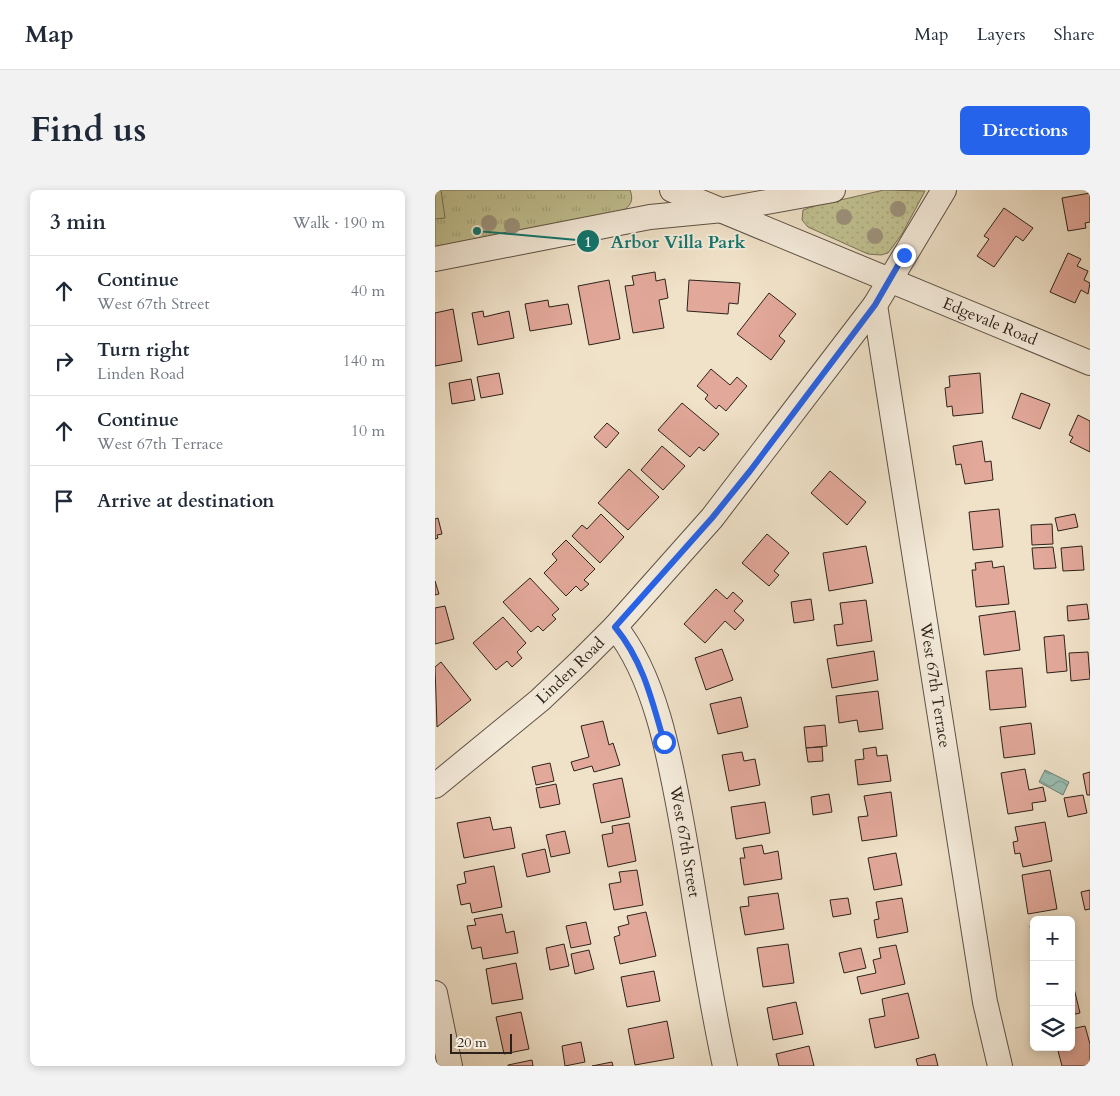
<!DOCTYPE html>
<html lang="en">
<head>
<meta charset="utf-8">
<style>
  body { margin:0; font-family:Cardo,serif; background:#f2f2f3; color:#1f2937 }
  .controls { position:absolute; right:15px; bottom:15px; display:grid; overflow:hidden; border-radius:8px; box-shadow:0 2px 8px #0003 }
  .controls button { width:45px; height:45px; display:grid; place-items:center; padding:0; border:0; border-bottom:1px solid #e0e1e3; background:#fff; color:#1f2937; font:25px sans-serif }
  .scale { position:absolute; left:15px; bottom:12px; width:62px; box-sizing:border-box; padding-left:5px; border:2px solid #2d221b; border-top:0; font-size:14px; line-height:18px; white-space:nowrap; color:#2d221b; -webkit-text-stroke:4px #f5ecdc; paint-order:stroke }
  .stop { position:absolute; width:15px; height:15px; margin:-11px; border:4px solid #2563eb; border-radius:50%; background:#fff }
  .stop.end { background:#2563eb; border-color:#fff; box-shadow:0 1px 5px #0008 }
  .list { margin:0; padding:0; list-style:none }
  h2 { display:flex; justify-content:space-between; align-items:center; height:65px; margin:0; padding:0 20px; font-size:21px }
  h2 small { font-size:16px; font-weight:400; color:#747a83 }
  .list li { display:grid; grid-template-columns:32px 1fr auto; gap:15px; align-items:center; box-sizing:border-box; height:70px; padding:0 20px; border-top:1px solid #e0e1e3 }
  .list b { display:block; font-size:19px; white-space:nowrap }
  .list p { margin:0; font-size:16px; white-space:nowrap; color:#747a83 }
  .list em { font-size:16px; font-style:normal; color:#747a83 }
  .icon { flex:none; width:28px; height:28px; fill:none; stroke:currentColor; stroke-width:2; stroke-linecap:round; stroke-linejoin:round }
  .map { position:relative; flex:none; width:655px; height:876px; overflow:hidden; border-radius:8px }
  header { display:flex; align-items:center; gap:30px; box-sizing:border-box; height:70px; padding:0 25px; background:#fff; border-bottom:1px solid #e0e1e3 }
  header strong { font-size:24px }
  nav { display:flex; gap:28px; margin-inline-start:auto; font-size:18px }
  .intro { display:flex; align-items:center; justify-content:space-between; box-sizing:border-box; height:120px; padding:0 30px }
  h1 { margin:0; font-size:35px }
  .button { padding:12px 22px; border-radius:8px; background:#2563eb; color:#fff; font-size:18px; font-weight:700 }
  main { display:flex; gap:30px; padding:0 30px }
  aside { flex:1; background:#fff; border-radius:8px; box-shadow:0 2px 8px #0003 }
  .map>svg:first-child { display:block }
  .grass { fill:url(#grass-dots); stroke:#777256 }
  .park { fill:url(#park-tufts); stroke:#777256 }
  .pitch { fill:#c1c191; stroke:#777256 }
  .water { fill:url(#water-waves); stroke:#6f8076 }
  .building { fill:#e2a89a; stroke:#2d221b }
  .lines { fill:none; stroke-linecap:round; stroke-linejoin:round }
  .minor-casing { stroke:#5e5246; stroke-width:26 }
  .minor { stroke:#f5ecdc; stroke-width:24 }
  .tree { fill:#9d937d }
  .route { stroke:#2563eb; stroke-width:6 }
  .labels { text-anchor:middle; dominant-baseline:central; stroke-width:4; stroke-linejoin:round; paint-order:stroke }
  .street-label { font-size:16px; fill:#2d221b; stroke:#f5ecdc }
  .leader { fill:none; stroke:#0f766e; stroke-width:2 }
  .callout-dot { fill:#0f766e; stroke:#f5ecdc; stroke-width:2 }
  .mark-label { font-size:15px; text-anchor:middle; font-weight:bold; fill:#fff }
  .callout-label { font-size:18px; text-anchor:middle; font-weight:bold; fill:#0f766e; stroke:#f5ecdc; stroke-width:4; stroke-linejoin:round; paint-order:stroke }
</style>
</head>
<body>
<header>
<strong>Map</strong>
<nav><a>Map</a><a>Layers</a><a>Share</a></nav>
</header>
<div class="intro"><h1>Find us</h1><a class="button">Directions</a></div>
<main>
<aside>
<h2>3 min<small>Walk · 190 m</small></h2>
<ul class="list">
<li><svg class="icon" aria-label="ahead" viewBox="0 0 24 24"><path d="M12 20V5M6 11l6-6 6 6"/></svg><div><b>Continue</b><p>West 67th Street</p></div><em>40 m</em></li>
<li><svg class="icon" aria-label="right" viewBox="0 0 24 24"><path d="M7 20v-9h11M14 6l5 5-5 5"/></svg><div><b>Turn right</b><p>Linden Road</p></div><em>140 m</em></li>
<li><svg class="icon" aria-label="ahead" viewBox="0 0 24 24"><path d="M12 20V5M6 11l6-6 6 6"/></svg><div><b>Continue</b><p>West 67th Terrace</p></div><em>10 m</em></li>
<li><svg class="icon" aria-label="arrive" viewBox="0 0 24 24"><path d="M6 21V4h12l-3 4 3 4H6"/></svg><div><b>Arrive at destination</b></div></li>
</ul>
</aside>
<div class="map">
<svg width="655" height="876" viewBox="0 0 655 876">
  <defs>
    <pattern id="grass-dots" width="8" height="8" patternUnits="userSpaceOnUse" patternTransform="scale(1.25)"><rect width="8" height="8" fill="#c1c191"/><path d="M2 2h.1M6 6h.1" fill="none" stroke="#a6a67c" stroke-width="1.8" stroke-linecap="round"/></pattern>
    <pattern id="park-tufts" width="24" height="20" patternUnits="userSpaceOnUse" patternTransform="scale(1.25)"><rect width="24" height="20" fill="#c1c191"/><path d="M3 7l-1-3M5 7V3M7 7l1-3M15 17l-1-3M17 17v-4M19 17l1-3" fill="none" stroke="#a6a67c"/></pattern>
    <pattern id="water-waves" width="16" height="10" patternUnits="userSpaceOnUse" patternTransform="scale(1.25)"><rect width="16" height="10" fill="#9bbeb2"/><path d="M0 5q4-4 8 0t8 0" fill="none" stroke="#7f9a90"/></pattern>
  </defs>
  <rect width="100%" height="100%" fill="#f0e2c9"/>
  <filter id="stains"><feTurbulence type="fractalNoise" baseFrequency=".004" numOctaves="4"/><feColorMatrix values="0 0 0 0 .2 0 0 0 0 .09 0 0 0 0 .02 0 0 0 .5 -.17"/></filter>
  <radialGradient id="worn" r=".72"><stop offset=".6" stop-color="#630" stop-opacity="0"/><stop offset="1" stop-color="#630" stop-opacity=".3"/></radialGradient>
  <!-- grass -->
  <polygon class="grass" points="449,0 490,1 467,44 453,63 446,65 433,64 373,37 367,30 368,20 379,16"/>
  <!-- park -->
  <path class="park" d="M 0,0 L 195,0 C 199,10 196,16 186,22 L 0,57 Z"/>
  <!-- pitch -->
  <polygon class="pitch" points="0,0 6,0 10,28 0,29"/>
  <!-- water -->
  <polygon class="water" points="610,580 634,592 628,605 604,592"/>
  <!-- building -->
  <g class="building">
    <polygon points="655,3 655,32 650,33 651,38 633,41 627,8"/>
    <polygon points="569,18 598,38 588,51 581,46 559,77 542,66 554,49 549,46"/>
    <polygon points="633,63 646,69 642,76 653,81 649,90 655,93 653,104 646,100 640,113 615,102"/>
    <polygon points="220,82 221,91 230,89 233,108 224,110 229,138 198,143 190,96 199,95 197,86"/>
    <polygon points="174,90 185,149 154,155 143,96"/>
    <polygon points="254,90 305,93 303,114 294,113 293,124 252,121"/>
    <polygon points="334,103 361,124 344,146 350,151 336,170 302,144"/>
    <polygon points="113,110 114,117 133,114 137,134 95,141 90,114"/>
    <polygon points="18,119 27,171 0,176 0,123"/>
    <polygon points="48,121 49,127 74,121 79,148 43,155 37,123"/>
    <polygon points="276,179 295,195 302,187 312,196 291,221 284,215 281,219 270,209 273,205 262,196"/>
    <polygon points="64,183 68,204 46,208 42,187"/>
    <polygon points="545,183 548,223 518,226 517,216 512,217 510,198 515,197 514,186"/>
    <polygon points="36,189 40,210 17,214 14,193"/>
    <polygon points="586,203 615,214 605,239 577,228"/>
    <polygon points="247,213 284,244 269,261 264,257 255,267 223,240"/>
    <polygon points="643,225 655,231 655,262 635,252 638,247 634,245"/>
    <polygon points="172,233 184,243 171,258 159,247"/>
    <polygon points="547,251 550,272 556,271 558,290 530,294 526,274 521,275 518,256"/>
    <polygon points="227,256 250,276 228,300 206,280"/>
    <polygon points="194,279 224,307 193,340 163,313"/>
    <polygon points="395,281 431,312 412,335 376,303"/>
    <polygon points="564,319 568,357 538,360 534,322"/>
    <polygon points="166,324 189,347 165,373 137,346 147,335 152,339"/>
    <polygon points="640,324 643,337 623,341 620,328"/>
    <polygon points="3,328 7,344 2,345 3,348 0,349 0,329"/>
    <polygon points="617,334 618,354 597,355 596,335"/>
    <polygon points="332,344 354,363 339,381 344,385 334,396 307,373"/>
    <polygon points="131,350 160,379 149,390 154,394 146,401 141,396 131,406 109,383 122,370 117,364"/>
    <polygon points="431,356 438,393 394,401 388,363"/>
    <polygon points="647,356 649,380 628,381 626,358"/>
    <polygon points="618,357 621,378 599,379 597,358"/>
    <polygon points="557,371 558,378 569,376 574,414 541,417 537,380 541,380 540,373"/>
    <polygon points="95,388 124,419 117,425 121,429 108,441 103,436 96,442 68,412"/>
    <polygon points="0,391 4,404 0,405"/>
    <polygon points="281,399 292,409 298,402 308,411 299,421 309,430 300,440 290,431 270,453 249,434"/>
    <polygon points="376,409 379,430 359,433 356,412"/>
    <polygon points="431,410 437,451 402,456 399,435 408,434 405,413"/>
    <polygon points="652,414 654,429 633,431 632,416"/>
    <polygon points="10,416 19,449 0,454 0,418"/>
    <polygon points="580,421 585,460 549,465 544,426"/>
    <polygon points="68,427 91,453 82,462 87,468 77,477 72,471 61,480 38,453"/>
    <polygon points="629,445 632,481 612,483 609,447"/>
    <polygon points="287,459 298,490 271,500 260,468"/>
    <polygon points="439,461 443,490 397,498 392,469"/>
    <polygon points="653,462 655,489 636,491 634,463"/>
    <polygon points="6,472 36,510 2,537 0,477"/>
    <polygon points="587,478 591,517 555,520 551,481"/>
    <polygon points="443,501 448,539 424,542 422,530 404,533 401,506"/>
    <polygon points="306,507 313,537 283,544 275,514"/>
    <polygon points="168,531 174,555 178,553 185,575 159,582 157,576 139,581 136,572 154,567 146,536"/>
    <polygon points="596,533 600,564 569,568 565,537"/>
    <polygon points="390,535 392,556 371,558 369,537"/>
    <polygon points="387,557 388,571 373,572 371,558"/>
    <polygon points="441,557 442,566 452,565 456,591 423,595 420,570 429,569 428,559"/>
    <polygon points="307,562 309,571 320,569 325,595 294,601 287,565"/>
    <polygon points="115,573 119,591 101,595 97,577"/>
    <polygon points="590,579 594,600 608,597 611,611 597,613 598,620 573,624 566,583"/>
    <polygon points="655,582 655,605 652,605 648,584"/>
    <polygon points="187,588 195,627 166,633 158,594"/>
    <polygon points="121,594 125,614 105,618 101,598"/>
    <polygon points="456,602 462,646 427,651 423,627 433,626 429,606"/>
    <polygon points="394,604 397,622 378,625 376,607"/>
    <polygon points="648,605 652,623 633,627 629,608"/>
    <polygon points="330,612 335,643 301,649 296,617"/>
    <polygon points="55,627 58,640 76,637 80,658 29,668 22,633"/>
    <polygon points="610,632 617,671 588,677 585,663 580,664 578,652 583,651 580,637"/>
    <polygon points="194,633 201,671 173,677 167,645 178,643 177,636"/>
    <polygon points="130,641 135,663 116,667 111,645"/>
    <polygon points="327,655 329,664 343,661 347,689 309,695 305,668 310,668 308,658"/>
    <polygon points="110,659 115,682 92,687 87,664"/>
    <polygon points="461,663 467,695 439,700 433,668"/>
    <polygon points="59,676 67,717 37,723 35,713 26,715 22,695 31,693 29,682"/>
    <polygon points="202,680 208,715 179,720 174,694 186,692 184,682"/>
    <polygon points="615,680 622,719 593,724 587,685"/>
    <polygon points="655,700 655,719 650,720 646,702"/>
    <polygon points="343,703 349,739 310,745 305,717 314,716 313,707"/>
    <polygon points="413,708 416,724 398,727 395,710"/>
    <polygon points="467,708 473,742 442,748 439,730 444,729 441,712"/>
    <polygon points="211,722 221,766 185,774 179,747 185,745 183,737 194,734 192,726"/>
    <polygon points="67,724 71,743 79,741 83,763 48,769 46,757 37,759 32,736 41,735 39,729"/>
    <polygon points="151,732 156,754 136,758 131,736"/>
    <polygon points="599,735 599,752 595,736"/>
    <polygon points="129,754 134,776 115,780 111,758"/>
    <polygon points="353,754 359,793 328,797 322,758"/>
    <polygon points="461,755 470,794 426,804 422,787 441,783 438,770 446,768 444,758"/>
    <polygon points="426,758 431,778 409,783 404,763"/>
    <polygon points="154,760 159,779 140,784 136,764"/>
    <polygon points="81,773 88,809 57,814 51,779"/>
    <polygon points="219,781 225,811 192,817 186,787"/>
    <polygon points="636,786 645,823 636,825"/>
    <polygon points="473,803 484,848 440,858 434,829 450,826 447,809"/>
    <polygon points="361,812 368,844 338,850 332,818"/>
    <polygon points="86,822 94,859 69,864 61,827"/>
    <polygon points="232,831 239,868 200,875 193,839"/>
    <polygon points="650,836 655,854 655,876 627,876 622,857 636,857 636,839"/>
    <polygon points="146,852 150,872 130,876 127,856"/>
    <polygon points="374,856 379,876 344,876 341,864"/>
    <polygon points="500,864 503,876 483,876 481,869"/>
    <polygon points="97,870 98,876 73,876 73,875"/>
    <polygon points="177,872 178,876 157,876"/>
  </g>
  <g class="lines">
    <!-- minor casing -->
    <g class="minor-casing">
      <g id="minor">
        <path id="s1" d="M 237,0 L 655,173"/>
        <polyline points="0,69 215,27 288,20 398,0"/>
        <path id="s2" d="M 440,115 L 550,812 L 565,876"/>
        <path id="s3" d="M 180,437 C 222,488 236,575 248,640 C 262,719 273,798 290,876"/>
        <path id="s4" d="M 0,596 L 105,510 L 144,473 L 180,437 L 277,328 L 440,115 L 509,0"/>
        <polyline points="0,803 15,876"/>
      </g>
    </g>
    <!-- minor -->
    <use href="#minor" class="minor"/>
  </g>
  <!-- trees -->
  <g class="tree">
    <circle cx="463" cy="19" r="8"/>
    <circle cx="409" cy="27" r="8"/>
    <circle cx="54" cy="33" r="8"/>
    <circle cx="77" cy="36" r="8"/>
    <circle cx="440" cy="46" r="8"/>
  </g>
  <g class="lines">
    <!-- route -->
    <path class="route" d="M 229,552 C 217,510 208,471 180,437 L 277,328 L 315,281 L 440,115 L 469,65"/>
  </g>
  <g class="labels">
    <!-- street labels -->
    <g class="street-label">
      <text stroke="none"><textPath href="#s1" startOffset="344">Edgevale Road</textPath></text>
      <text stroke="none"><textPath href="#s4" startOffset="178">Linden Road</textPath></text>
      <text stroke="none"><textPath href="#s2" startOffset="385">West 67th Terrace</textPath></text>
      <text stroke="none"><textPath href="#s3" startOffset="228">West 67th Street</textPath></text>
    </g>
  </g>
  <!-- callouts -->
  <path class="leader" d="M42 41L153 51"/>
  <g class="callout-dot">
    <circle cx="42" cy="41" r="5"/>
    <circle cx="153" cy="51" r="12"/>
  </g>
  <g class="mark-label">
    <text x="153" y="57">1</text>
  </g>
  <g class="callout-label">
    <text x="243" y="58">Arbor Villa Park</text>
  </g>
  <rect width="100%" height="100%" filter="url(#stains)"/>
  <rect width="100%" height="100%" fill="url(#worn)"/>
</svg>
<div class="controls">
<button>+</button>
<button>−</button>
<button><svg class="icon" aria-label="layers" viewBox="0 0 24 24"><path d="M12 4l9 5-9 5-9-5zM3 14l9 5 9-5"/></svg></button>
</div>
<div class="scale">20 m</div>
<div class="stop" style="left:229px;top:552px"></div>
<div class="stop end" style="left:469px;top:65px"></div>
</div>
</main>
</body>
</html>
